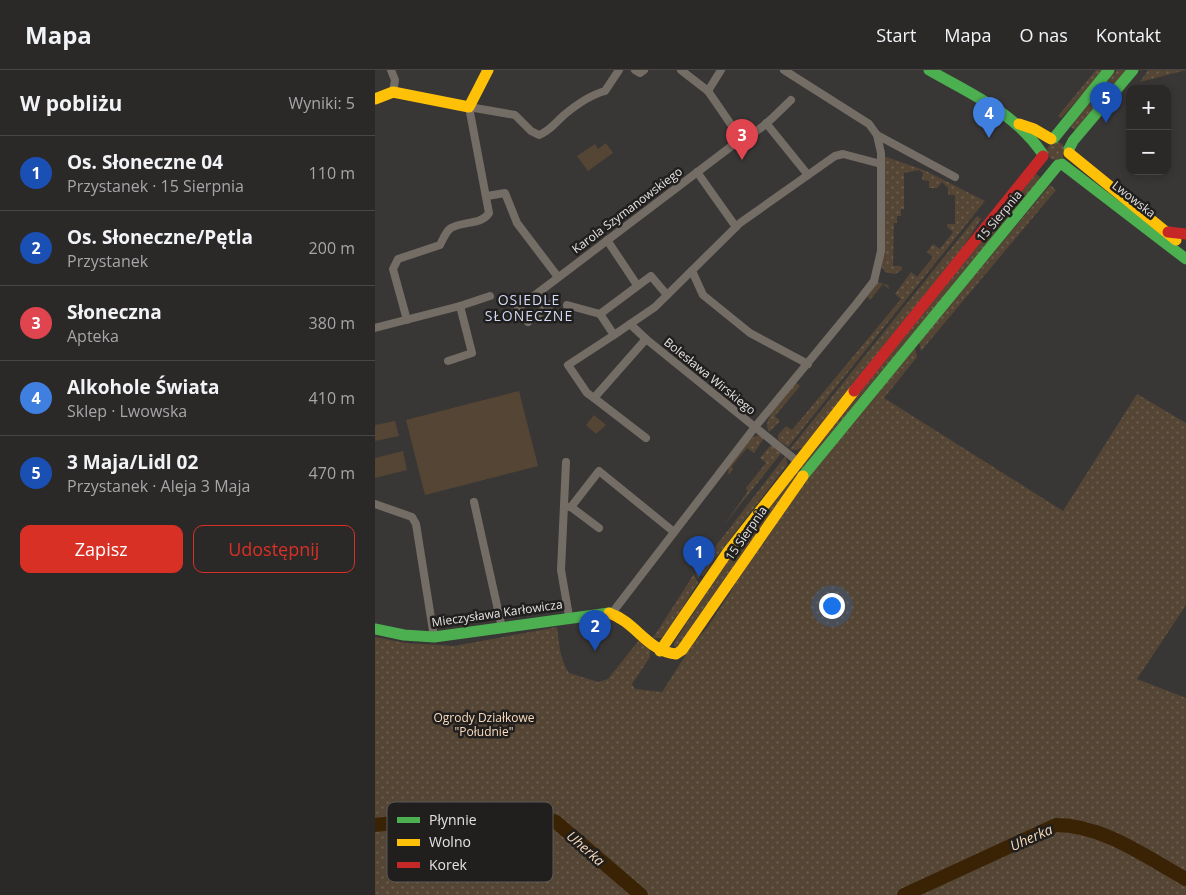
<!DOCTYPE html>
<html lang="pl">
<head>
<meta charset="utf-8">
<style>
  body { margin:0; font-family:"Open Sans",sans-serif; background:#373534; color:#f1f3f6 }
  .controls { position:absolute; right:15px; top:15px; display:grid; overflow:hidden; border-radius:10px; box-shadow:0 2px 8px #0003 }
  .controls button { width:45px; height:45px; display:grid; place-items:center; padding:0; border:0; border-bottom:1px solid #474545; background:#2b2928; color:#f1f3f6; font:25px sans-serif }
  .you { position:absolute; left:456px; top:535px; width:18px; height:18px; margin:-12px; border:4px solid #fff; border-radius:50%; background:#1a73e8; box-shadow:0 0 0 8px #1a73e833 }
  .badge { display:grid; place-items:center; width:32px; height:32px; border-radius:50%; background:#d93025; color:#fff; font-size:16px; font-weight:700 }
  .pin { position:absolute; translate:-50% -41px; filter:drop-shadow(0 1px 2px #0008) }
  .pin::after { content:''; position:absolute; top:26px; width:18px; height:15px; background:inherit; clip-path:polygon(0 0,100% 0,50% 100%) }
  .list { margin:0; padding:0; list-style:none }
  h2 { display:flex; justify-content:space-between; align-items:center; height:65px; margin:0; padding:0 20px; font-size:21px }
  h2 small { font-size:16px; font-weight:400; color:#a6a6a8 }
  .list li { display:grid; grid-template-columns:32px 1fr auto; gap:15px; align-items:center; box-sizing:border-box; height:75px; padding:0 20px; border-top:1px solid #474545 }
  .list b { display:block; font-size:19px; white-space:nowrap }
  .list p { margin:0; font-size:16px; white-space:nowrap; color:#a6a6a8 }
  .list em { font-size:16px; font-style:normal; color:#a6a6a8 }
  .actions { display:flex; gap:10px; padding:15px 20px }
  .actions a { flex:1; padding:11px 0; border:1px solid #d93025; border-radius:10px; text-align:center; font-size:18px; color:#d93025 }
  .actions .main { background:#d93025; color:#fff }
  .map { position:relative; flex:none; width:811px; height:825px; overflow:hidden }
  header { display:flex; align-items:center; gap:30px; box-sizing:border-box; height:70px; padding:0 25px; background:#2b2928; border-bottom:1px solid #474545 }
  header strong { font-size:24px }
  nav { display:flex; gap:28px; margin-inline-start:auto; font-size:18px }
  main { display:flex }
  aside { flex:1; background:#2b2928 }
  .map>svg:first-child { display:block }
  .grass { fill:url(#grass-dots) }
  .park { fill:#554534 }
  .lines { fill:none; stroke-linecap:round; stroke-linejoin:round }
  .river { stroke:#3a2205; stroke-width:14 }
  .street { stroke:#746d65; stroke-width:8 }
  .fast { stroke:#4caf50; stroke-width:11 }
  .slow { stroke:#ffc107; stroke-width:11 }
  .jam { stroke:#c62828; stroke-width:11 }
  .labels { text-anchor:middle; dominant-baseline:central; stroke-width:5; stroke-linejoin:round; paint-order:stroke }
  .street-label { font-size:12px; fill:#e5e3e2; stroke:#201f1e }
  .park-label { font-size:12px; fill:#fbdcbc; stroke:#201f1e }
  .neighbourhood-label { font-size:14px; letter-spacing:1px; fill:#d2d9f6; stroke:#201f1e }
  .water-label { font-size:14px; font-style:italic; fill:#f7d8b8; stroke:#201f1e }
  .key { fill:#201f1e; stroke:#5b5a59; stroke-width:1 }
  .key-label { font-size:14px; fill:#e5e3e2 }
</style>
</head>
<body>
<header>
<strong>Mapa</strong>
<nav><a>Start</a><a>Mapa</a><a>O nas</a><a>Kontakt</a></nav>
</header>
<main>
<aside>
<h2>W pobliżu<small>Wyniki: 5</small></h2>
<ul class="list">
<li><span class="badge" style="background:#1a4fb4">1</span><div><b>Os. Słoneczne 04</b><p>Przystanek · 15 Sierpnia</p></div><em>110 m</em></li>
<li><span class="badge" style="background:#1a4fb4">2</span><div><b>Os. Słoneczne/Pętla</b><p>Przystanek</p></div><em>200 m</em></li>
<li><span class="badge" style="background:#e0444e">3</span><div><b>Słoneczna</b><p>Apteka</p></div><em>380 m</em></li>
<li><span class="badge" style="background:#3f7fe0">4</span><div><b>Alkohole Świata</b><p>Sklep · Lwowska</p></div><em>410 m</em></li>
<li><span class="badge" style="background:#1a4fb4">5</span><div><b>3 Maja/Lidl 02</b><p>Przystanek · Aleja 3 Maja</p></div><em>470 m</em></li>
</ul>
<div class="actions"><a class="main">Zapisz</a><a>Udostępnij</a></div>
</aside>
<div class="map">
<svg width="811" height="825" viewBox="0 0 811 825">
  <defs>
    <pattern id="grass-dots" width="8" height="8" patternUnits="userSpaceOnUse" patternTransform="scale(1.25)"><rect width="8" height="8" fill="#554534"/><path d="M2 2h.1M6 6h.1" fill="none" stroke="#6d6051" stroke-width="1.8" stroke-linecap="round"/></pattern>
  </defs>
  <rect width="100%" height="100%" fill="#393736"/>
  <!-- grass -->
  <g class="grass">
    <polygon points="721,0 729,0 686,48 683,46"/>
    <polygon points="742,0 753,0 702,62 695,56"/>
    <polygon points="773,0 811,0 765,12"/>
    <circle cx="681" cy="81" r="9"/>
    <polygon points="509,86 551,101 610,131 413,377 403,370 403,365 411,356 417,360 526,229 520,224 536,202 542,207 558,187 552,182 558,174 565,179 578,162 572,157 572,154 580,154 580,125 573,125 573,118 567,112 562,118 554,118 554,111 547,110 548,103 544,100 529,103 529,139 526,139 526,146 522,146 522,153 519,153 518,196 526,196 527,200 520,204 510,202 507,197"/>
    <path d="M 659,102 L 666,108 L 620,163 L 304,576 L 299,577 L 299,573 C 404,406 536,256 659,102 Z"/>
    <polygon points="675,115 681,120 546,281 544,272"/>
    <polygon points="602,146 606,149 582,186 428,377 422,380 415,379"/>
    <polygon points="502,212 513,215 514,219 508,214 495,230 492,226"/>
    <path d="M 540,278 L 542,287 L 509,328 L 688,441 L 762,324 L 811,353 L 811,535 L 762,609 L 811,628 L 811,825 L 266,825 L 178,751 L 264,825 L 0,825 L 0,567 L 30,573 L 79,576 L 182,557 C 184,573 185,590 194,603 L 223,612 L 233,609 L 265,569 L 275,579 L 275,587 L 257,614 L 260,619 L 287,622 L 319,572 L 332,558 L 357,520 L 365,502 L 431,410 Z"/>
    <path d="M 420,312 L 425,316 L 400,346 L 405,351 L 394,362 C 385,349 412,323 420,312 Z"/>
    <polygon points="383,365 389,368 379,383 372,378 356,397 358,399 354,405 353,397 375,369"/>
    <polygon points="398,375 407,382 349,455 373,421 371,418 391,393 385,388 395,376"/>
    <path d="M 411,385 L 412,395 C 384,432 354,468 328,506 L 325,505 L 323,509 L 320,503 Z"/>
    <polygon points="319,504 323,513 291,563 286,568 278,568"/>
  </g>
  <!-- park -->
  <g class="park">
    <polygon points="231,73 238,83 213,101 202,86 220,74 223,79"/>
    <polygon points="144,321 163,396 50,425 31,350"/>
    <polygon points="219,345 231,355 221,364 211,355"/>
    <polygon points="20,351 24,366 0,371 0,355"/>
    <polygon points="28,381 32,400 0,408 0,388"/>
  </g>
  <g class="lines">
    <!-- river -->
    <g class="river">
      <polyline points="0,755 126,740 168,747 181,752 266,825"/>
      <path d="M 529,825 L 681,755 C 728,755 771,787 811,809"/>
    </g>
    <!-- street -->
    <g class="street">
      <polyline points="16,0 20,10 18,22"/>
      <polyline points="260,0 265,3 269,0"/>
      <polyline points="306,0 333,21 366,69"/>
      <polyline points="333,21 346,0"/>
      <polyline points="391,53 433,105 460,86 468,84 506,94"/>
      <polyline points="502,65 580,107"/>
      <polyline points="322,102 361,157"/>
      <polyline points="112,126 130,123 142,153 183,207"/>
      <polyline points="232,170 262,215"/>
      <polyline points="317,201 328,225 375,263 433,294"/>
      <path d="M 180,231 L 153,252 L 143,238 L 366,69 C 385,63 401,44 416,30"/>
      <polyline points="192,235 225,244 239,265 280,237 365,153 433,105"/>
      <polyline points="225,244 276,206 292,225"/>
      <path d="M 32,250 L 18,199 L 23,189 L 65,175 C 68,169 71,161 76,158 C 87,151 107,155 114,143 L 94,37 L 140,45 L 156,61 L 164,65 C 175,61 180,53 189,45 C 201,35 215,25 230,21 L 244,0"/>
      <polyline points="255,254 271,269"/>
      <polyline points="0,258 85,236 115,226"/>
      <polyline points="73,291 97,283 85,236"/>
      <polyline points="219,328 212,323 193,295 239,265"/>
      <polyline points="271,368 219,328 271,269 422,391"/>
      <polyline points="191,392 186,500 194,546"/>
      <polyline points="99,432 127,558"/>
      <polyline points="0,434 37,447 41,454 59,567"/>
      <polyline points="189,437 196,437 224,401 299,462"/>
      <polyline points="196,437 224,458"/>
      <polyline points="237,543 380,357 482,233 499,211 506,181 506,83 502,65 494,54 409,0"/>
    </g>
    <!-- fast -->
    <g class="fast">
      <path d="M 554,0 C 596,24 639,42 667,83"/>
      <polyline points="679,68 734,0"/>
      <polyline points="694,79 698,71 758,0"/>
      <polyline points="687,94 811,189"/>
      <polyline points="428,406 683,95"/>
      <polyline points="0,559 29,565 59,567 234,543"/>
    </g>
    <!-- slow -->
    <g class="slow">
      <polyline points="0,29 18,22 94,37 113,0"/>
      <polyline points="644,54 659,59 676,69"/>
      <polyline points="694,83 801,170"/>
      <path d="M 234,543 C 261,552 272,581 301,584 L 307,580 L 428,406"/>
      <polyline points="285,581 352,483 479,321"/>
    </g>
    <!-- jam -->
    <g class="jam">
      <polyline points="793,162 811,164"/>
      <polyline points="479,321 668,86"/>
    </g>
  </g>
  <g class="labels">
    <!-- street labels -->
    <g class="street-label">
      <text transform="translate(759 129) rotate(38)">Lwowska</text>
      <text transform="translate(252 140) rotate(-37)">Karola Szymanowskiego</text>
      <text transform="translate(624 146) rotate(-50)">15 Sierpnia</text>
      <text transform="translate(335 306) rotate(39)">Bolesława Wirskiego</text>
      <text transform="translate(371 463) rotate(-55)">15 Sierpnia</text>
      <text transform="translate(122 543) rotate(-8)">Mieczysława Karłowicza</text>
    </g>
    <!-- park labels -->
    <g class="park-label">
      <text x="109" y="647">Ogrody Działkowe<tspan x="109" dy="14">"Południe"</tspan></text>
    </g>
    <!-- neighbourhood labels -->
    <g class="neighbourhood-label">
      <text x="154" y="229">OSIEDLE<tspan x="154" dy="16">SŁONECZNE</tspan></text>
    </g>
    <!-- water labels -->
    <g class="water-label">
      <text transform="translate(656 767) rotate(-24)">Uherka</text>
      <text transform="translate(211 778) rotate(41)">Uherka</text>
    </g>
  </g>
  <!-- legend -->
  <rect x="12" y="732" width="166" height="80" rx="8" class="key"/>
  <rect x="22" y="747" width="23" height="6" fill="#4caf50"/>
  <rect x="22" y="769" width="23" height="7" fill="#ffc107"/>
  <rect x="22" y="792" width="23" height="6" fill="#c62828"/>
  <g class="key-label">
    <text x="54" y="755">Płynnie</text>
    <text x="54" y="777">Wolno</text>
    <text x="54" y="800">Korek</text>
  </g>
</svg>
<div class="controls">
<button>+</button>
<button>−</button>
</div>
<div class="you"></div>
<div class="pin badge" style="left:324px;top:507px;background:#1a4fb4">1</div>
<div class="pin badge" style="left:220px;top:581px;background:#1a4fb4">2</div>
<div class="pin badge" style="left:367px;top:90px;background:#e0444e">3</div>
<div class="pin badge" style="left:614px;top:68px;background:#3f7fe0">4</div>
<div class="pin badge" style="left:731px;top:53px;background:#1a4fb4">5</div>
</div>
</main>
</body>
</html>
